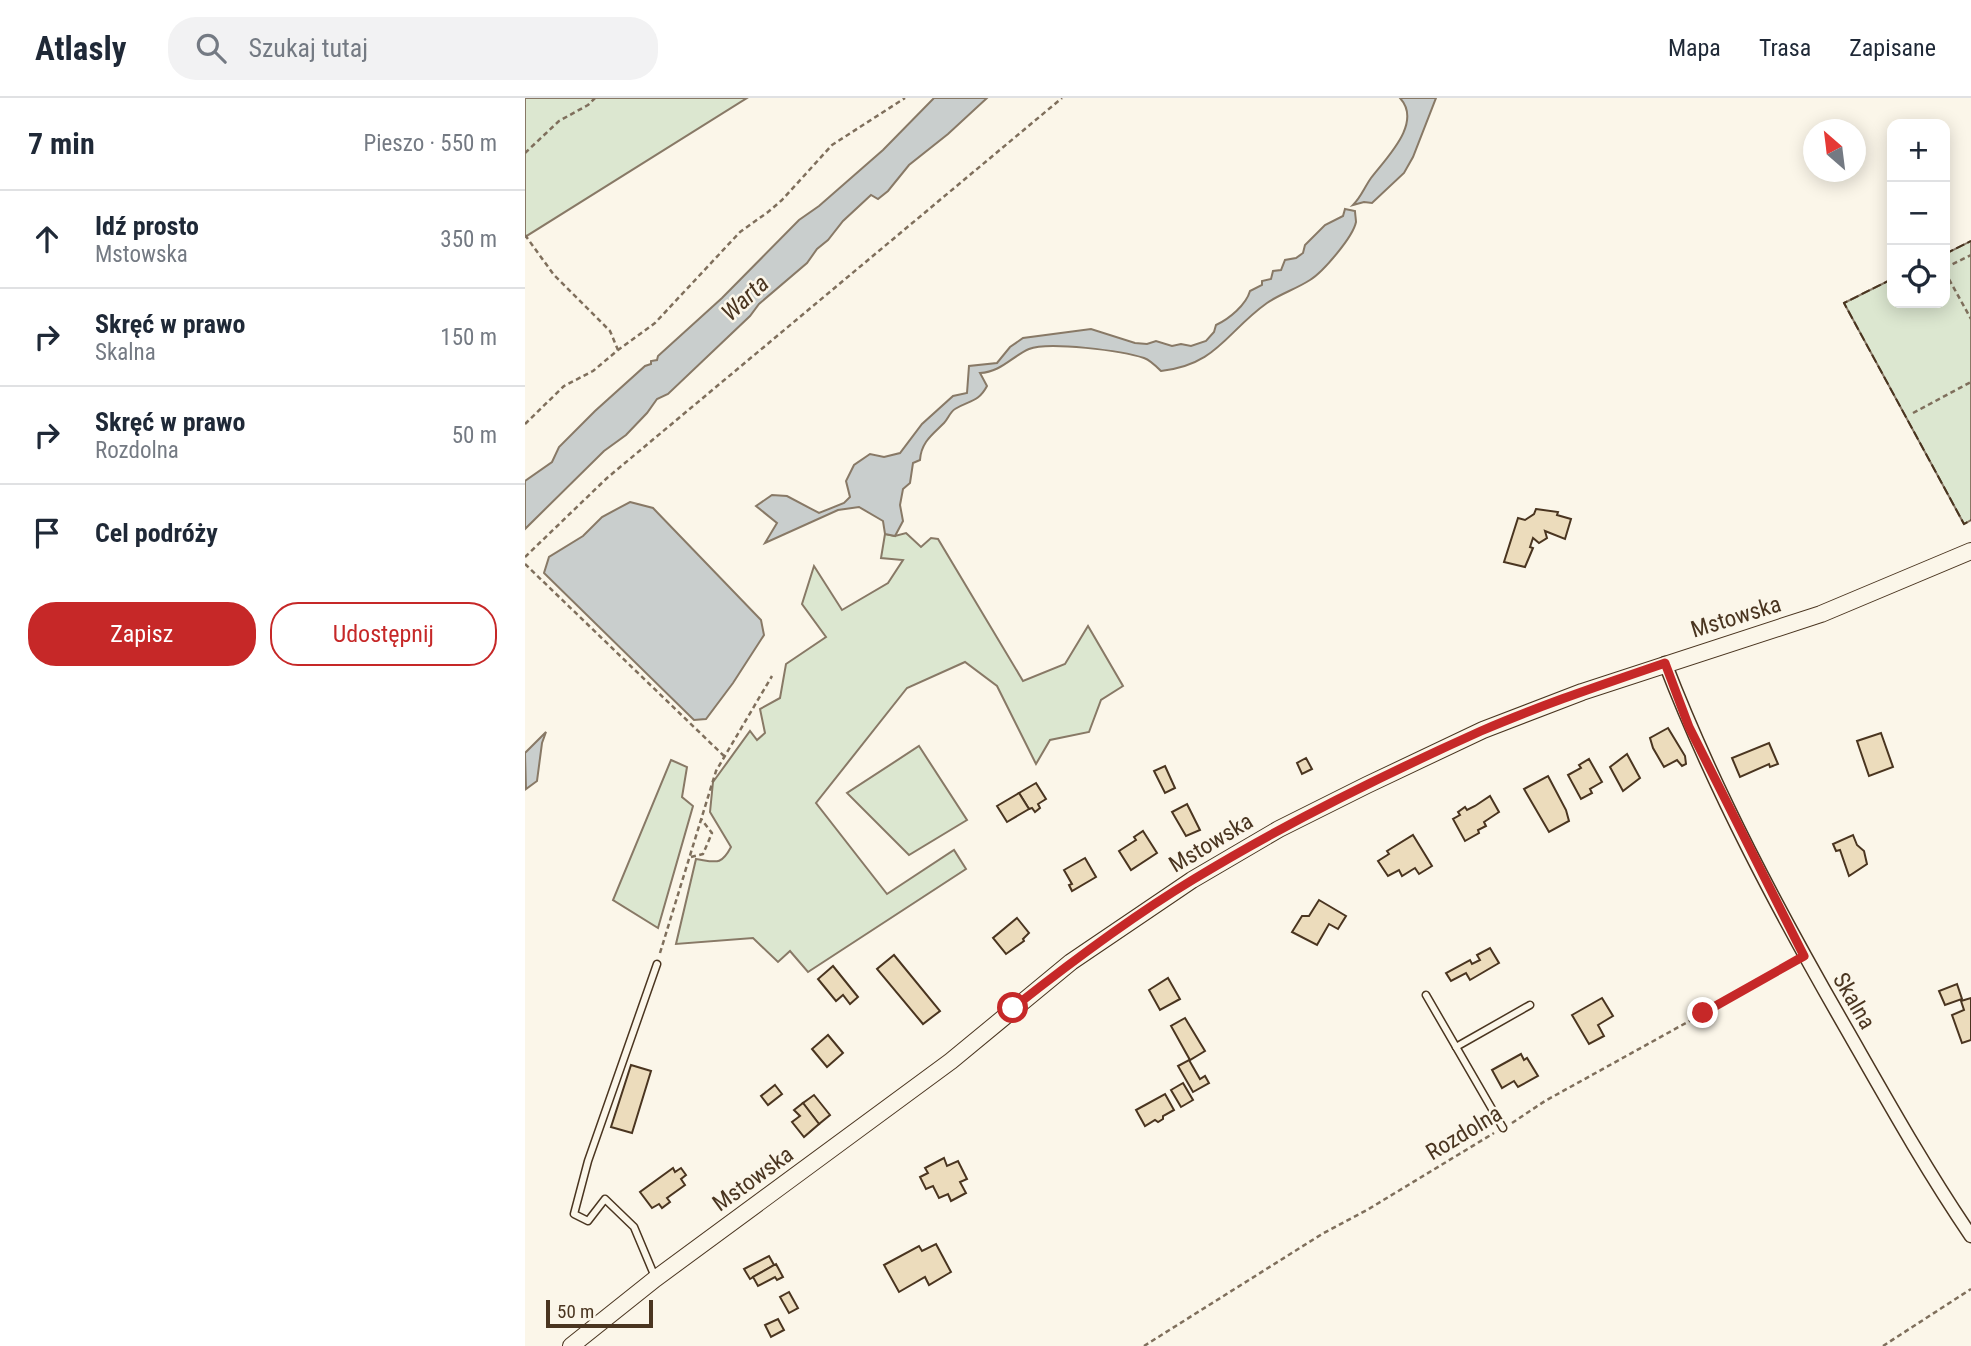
<!DOCTYPE html>
<html lang="pl">
<head>
<meta charset="utf-8">
<style>
  body { margin:0; font-family:"Roboto Condensed",sans-serif; background:#f2f2f3; color:#1f2937 }
  .controls { position:absolute; right:21px; top:21px; display:grid; overflow:hidden; border-radius:14px; box-shadow:0 4px 18px #0003 }
  .controls button { width:63px; height:63px; display:grid; place-items:center; padding:0; border:0; border-bottom:2px solid #e0e1e3; background:#fff; color:#1f2937; font:35px sans-serif }
  .compass { position:absolute; left:1278px; top:21px; width:63px; height:63px; border-radius:50%; background:#fff; box-shadow:0 4px 18px #0003; rotate:332deg }
  .scale { position:absolute; left:21px; bottom:18px; width:107px; box-sizing:border-box; padding-left:7px; border:4px solid #4a3520; border-top:0; font-size:19px; line-height:24px; white-space:nowrap; color:#4a3520; -webkit-text-stroke:5px #fbf6e9; paint-order:stroke }
  .stop { position:absolute; width:21px; height:21px; margin:-16px; border:5px solid #c62828; border-radius:50%; background:#fff }
  .stop.end { background:#c62828; border-color:#fff; box-shadow:0 2px 7px #0008 }
  .list { margin:0; padding:0; list-style:none }
  h2 { display:flex; justify-content:space-between; align-items:center; height:91px; margin:0; padding:0 28px; font-size:30px }
  h2 small { font-size:23px; font-weight:400; color:#747a83 }
  .list li { display:grid; grid-template-columns:46px 1fr auto; gap:21px; align-items:center; box-sizing:border-box; height:98px; padding:0 28px; border-top:2px solid #e0e1e3 }
  .list b { display:block; font-size:26px; white-space:nowrap }
  .list p { margin:0; font-size:23px; white-space:nowrap; color:#747a83 }
  .list em { font-size:23px; font-style:normal; color:#747a83 }
  .actions { display:flex; gap:14px; padding:21px 28px }
  .actions a { flex:1; padding:16px 0; border:2px solid #c62828; border-radius:28px; text-align:center; font-size:24px; color:#c62828 }
  .actions .main { background:#c62828; color:#fff }
  .icon { flex:none; width:38px; height:38px; fill:none; stroke:currentColor; stroke-width:2; stroke-linecap:round; stroke-linejoin:round }
  .map { position:relative; flex:none; width:1446px; height:1248px; overflow:hidden }
  header { display:flex; align-items:center; gap:42px; box-sizing:border-box; height:98px; padding:0 35px; background:#fff; border-bottom:2px solid #e0e1e3 }
  header strong { font-size:33px }
  nav { display:flex; gap:38px; margin-inline-start:auto; font-size:24px }
  .search { width:490px; height:63px; background:#f2f2f3; display:flex; align-items:center; gap:18px; box-sizing:border-box; padding:0 24px; border-radius:28px; color:#747a83; font-size:26px }
  main { display:flex }
  aside { flex:1; background:#fff }
  .map>svg:first-child { display:block }
  .green { fill:#dce7d0; stroke:#887966; stroke-width:2 }
  .water { fill:#c9cecd; stroke:#887966; stroke-width:2 }
  .building { fill:#ecdcbc; stroke:#4a3520; stroke-width:2 }
  .lines { fill:none; stroke-linecap:round; stroke-linejoin:round }
  .service-casing { stroke:#4a3520; stroke-width:9 }
  .minor-casing { stroke:#4a3520; stroke-width:15 }
  .tertiary-casing { stroke:#4a3520; stroke-width:18 }
  .path { stroke:#7f6f5c; stroke-width:2.5; stroke-dasharray:5 3.5; stroke-linecap:butt }
  .service { stroke:#fbf6e9; stroke-width:6 }
  .minor { stroke:#fbf6e9; stroke-width:12 }
  .tertiary { stroke:#fbf6e9; stroke-width:16 }
  .fence { stroke:#4a3520; stroke-width:2; stroke-dasharray:9 3.5; stroke-linecap:butt }
  .route { stroke:#c62828; stroke-width:9 }
  .labels { text-anchor:middle; dominant-baseline:central; stroke-width:5; stroke-linejoin:round; paint-order:stroke }
  .street-label { font-size:23px; fill:#4a3520; stroke:#fbf6e9 }
  .water-label { font-size:24px; font-style:italic; fill:#4a3520; stroke:#fbf6e9 }
</style>
</head>
<body>
<header>
<strong>Atlasly</strong>
<div class="search"><svg class="icon" aria-label="search" viewBox="0 0 24 24"><circle cx="10" cy="10" r="6"/><path d="M15 15l6 6"/></svg>Szukaj tutaj</div>
<nav><a>Mapa</a><a>Trasa</a><a>Zapisane</a></nav>
</header>
<main>
<aside>
<h2>7 min<small>Pieszo · 550 m</small></h2>
<ul class="list">
<li><svg class="icon" aria-label="ahead" viewBox="0 0 24 24"><path d="M12 20V5M6 11l6-6 6 6"/></svg><div><b>Idź prosto</b><p>Mstowska</p></div><em>350 m</em></li>
<li><svg class="icon" aria-label="right" viewBox="0 0 24 24"><path d="M7 20v-9h11M14 6l5 5-5 5"/></svg><div><b>Skręć w prawo</b><p>Skalna</p></div><em>150 m</em></li>
<li><svg class="icon" aria-label="right" viewBox="0 0 24 24"><path d="M7 20v-9h11M14 6l5 5-5 5"/></svg><div><b>Skręć w prawo</b><p>Rozdolna</p></div><em>50 m</em></li>
<li><svg class="icon" aria-label="arrive" viewBox="0 0 24 24"><path d="M6 21V4h12l-3 4 3 4H6"/></svg><div><b>Cel podróży</b></div></li>
</ul>
<div class="actions"><a class="main">Zapisz</a><a>Udostępnij</a></div>
</aside>
<div class="map">
<svg width="1446" height="1248" viewBox="0 0 1446 1248">
  <rect width="100%" height="100%" fill="#fbf6e9"/>
  <!-- green -->
  <g class="green">
    <polygon points="0,0 222,0 0,139"/>
    <polygon points="1446,143 1446,422 1439,426 1319,205 1367,181 1367,205 1420,205 1420,156"/>
    <path d="M 381,435 L 396,449 L 406,440 L 413,441 L 498,583 L 540,566 L 563,528 L 598,588 L 576,602 L 564,634 L 525,642 L 511,666 L 472,588 L 440,564 L 382,590 L 291,705 L 362,796 L 429,752 L 441,771 L 283,874 L 265,853 L 253,864 L 228,840 L 151,846 L 171,761 C 191,764 196,768 206,749 L 185,714 L 188,684 L 225,633 L 232,642 L 240,635 L 235,611 L 255,600 L 261,566 L 301,539 L 277,506 L 289,468 L 317,512 L 363,485 L 378,462 L 356,460 L 360,436 L 370,438 Z"/>
    <polygon points="394,648 442,722 384,757 322,695"/>
    <polygon points="146,662 162,669 157,699 168,708 133,830 88,802"/>
  </g>
  <!-- water -->
  <g class="water">
    <polygon points="409,0 462,0 423,36 384,67 363,93 353,101 346,97 318,123 303,142 292,151 282,165 234,206 225,218 143,296 132,301 122,315 101,337 79,353 0,431 0,383 27,364 34,349 70,313 120,268 126,266 126,263 132,262 133,258 197,200 274,122 294,108 358,52"/>
    <path d="M 875,0 L 911,0 L 888,59 L 879,75 L 847,105 L 839,104 L 828,107 C 836,99 839,90 846,80 C 861,60 898,25 875,0 Z"/>
    <path d="M 820,111 L 830,113 C 830,115 831,122 831,124 C 828,139 798,174 785,182 C 771,191 755,196 742,205 C 701,234 692,267 636,273 C 631,268 625,262 619,260 C 598,253 523,243 504,251 C 486,259 476,274 455,275 L 462,288 C 453,305 444,302 430,311 C 425,314 423,321 419,325 C 408,336 396,344 395,362 L 388,365 L 385,385 L 378,391 L 375,407 L 378,423 L 370,438 L 360,436 L 358,423 L 334,409 L 313,412 L 240,445 L 252,425 L 231,408 L 247,397 L 262,398 L 294,415 L 319,405 L 325,399 L 321,383 L 329,367 L 345,356 L 359,359 L 375,355 L 397,326 L 428,298 L 442,295 L 444,268 L 472,265 L 485,249 L 498,240 L 566,231 L 610,245 L 622,246 L 631,243 L 647,248 L 656,246 L 666,248 L 681,243 L 689,234 L 691,227 C 704,221 721,207 725,193 L 737,187 L 737,183 L 746,181 L 748,173 L 756,172 L 760,162 L 771,160 L 778,155 L 780,147 L 800,127 L 818,118 Z"/>
    <polygon points="105,404 128,410 236,522 239,537 208,585 181,621 169,622 19,475 24,459 58,438 77,419"/>
    <polygon points="21,634 17,645 12,683 1,691 0,655"/>
  </g>
  <!-- building -->
  <g class="building">
    <polygon points="1011,411 1033,414 1032,417 1046,421 1040,441 1020,433 1022,440 1014,445 1008,440 1005,449 1008,450 1000,469 979,464 993,420 1000,422 1009,416"/>
    <polygon points="1143,630 1160,658 1161,666 1157,668 1152,662 1139,669 1128,650 1125,640"/>
    <polygon points="1356,635 1368,669 1344,678 1332,643"/>
    <polygon points="1244,645 1253,666 1245,669 1244,666 1215,679 1207,660"/>
    <polygon points="1102,656 1115,680 1098,693 1085,669"/>
    <polygon points="781,660 787,671 777,676 772,665"/>
    <polygon points="1064,661 1077,684 1065,691 1067,695 1056,701 1043,677 1056,670 1054,667"/>
    <polygon points="640,668 650,690 640,695 629,673"/>
    <polygon points="1023,678 1041,712 1044,723 1024,734 999,691"/>
    <polygon points="511,685 521,701 513,706 515,710 510,714 507,710 504,711 494,695"/>
    <polygon points="494,695 504,711 482,724 472,708"/>
    <polygon points="965,698 974,714 959,724 961,728 953,732 954,735 940,743 928,721 935,717 933,714 940,709 942,712 950,708"/>
    <polygon points="662,706 675,732 661,738 647,714"/>
    <polygon points="618,733 632,755 606,772 594,753 611,742 609,739"/>
    <polygon points="888,737 907,768 894,776 890,770 877,778 874,772 863,778 853,763 864,756 862,753"/>
    <polygon points="1328,737 1332,747 1339,753 1342,766 1324,778 1315,752 1311,753 1308,746"/>
    <polygon points="560,760 571,779 547,793 544,787 547,786 539,772"/>
    <polygon points="794,802 821,818 813,831 804,826 792,847 767,834 777,818 784,818"/>
    <polygon points="492,820 504,835 498,841 499,843 481,856 468,840"/>
    <polygon points="965,850 974,865 945,882 941,875 926,883 921,875 945,862 947,866 955,862 952,857"/>
    <polygon points="369,857 415,913 398,926 352,871"/>
    <polygon points="308,868 333,899 325,906 318,897 311,903 293,881"/>
    <polygon points="643,880 655,901 635,912 624,892"/>
    <polygon points="1432,886 1437,901 1420,907 1414,893"/>
    <polygon points="1077,900 1088,918 1073,927 1079,938 1064,946 1047,917"/>
    <polygon points="1446,900 1446,942 1437,945 1427,917 1439,912 1436,903"/>
    <polygon points="660,920 680,953 665,962 646,928"/>
    <polygon points="303,937 318,955 302,969 287,951"/>
    <polygon points="996,956 999,962 1002,960 1013,978 993,989 989,983 977,990 967,972"/>
    <polygon points="664,962 675,981 680,978 684,985 668,994 653,968"/>
    <polygon points="106,967 126,973 107,1035 86,1029"/>
    <polygon points="658,985 668,1002 656,1009 646,992"/>
    <polygon points="250,987 257,996 243,1007 236,998"/>
    <polygon points="640,996 649,1012 638,1018 638,1021 633,1024 630,1022 620,1028 611,1012"/>
    <polygon points="289,997 305,1017 294,1026 278,1005"/>
    <polygon points="278,1005 294,1026 279,1039 267,1024 275,1018 269,1012"/>
    <polygon points="419,1060 422,1068 433,1063 442,1081 435,1084 441,1095 426,1103 423,1096 414,1100 408,1088 401,1091 395,1079 403,1075 400,1070"/>
    <polygon points="148,1070 150,1074 156,1070 161,1077 156,1081 160,1087 142,1100 145,1104 137,1110 134,1106 127,1110 115,1094"/>
    <polygon points="411,1146 426,1174 404,1187 400,1179 374,1194 359,1167 394,1148 397,1153"/>
    <polygon points="244,1158 249,1167 225,1181 219,1171"/>
    <polygon points="251,1166 258,1179 252,1182 250,1179 233,1188 228,1179"/>
    <polygon points="264,1194 273,1210 264,1215 255,1199"/>
    <polygon points="253,1221 259,1232 246,1239 240,1227"/>
  </g>
  <g class="lines">
    <!-- service casing -->
    <g class="service-casing">
      <g id="service">
        <polyline points="901,897 978,1030"/>
        <polyline points="931,949 1005,907"/>
        <polyline points="130,1179 109,1129 80,1101 63,1123 49,1116 63,1063 132,866"/>
      </g>
    </g>
    <!-- minor casing -->
    <g class="minor-casing">
      <path id="minor" d="M 1140,565 C 1189,692 1254,814 1322,932 C 1362,1002 1401,1072 1446,1138"/>
    </g>
    <!-- tertiary casing -->
    <g class="tertiary-casing">
      <polyline id="tertiary" points="46,1248 130,1181 426,963 546,864 667,782 754,731 842,687 958,632 1057,594 1296,516 1446,453"/>
    </g>
    <!-- path -->
    <g class="path">
      <polyline points="0,55 34,23 63,7 70,0"/>
      <polyline points="0,137 29,177 85,233 93,252"/>
      <polyline points="1420,170 1446,157"/>
      <polyline points="1420,174 1446,221"/>
      <polyline points="1388,315 1446,284"/>
      <polyline points="0,326 39,288 68,273 93,252 130,225 215,134 243,114 257,102 307,47 380,0"/>
      <polyline points="0,459 82,380 537,0"/>
      <polyline points="0,466 199,658"/>
      <polyline points="166,759 178,756 187,735 176,721"/>
      <polyline points="135,855 191,673 247,578"/>
      <polyline points="987,1025 1020,1003 1271,864"/>
      <polyline points="619,1248 797,1136 842,1112 969,1035"/>
      <polyline points="1358,1248 1446,1191"/>
    </g>
    <!-- service -->
    <use href="#service" class="service"/>
    <!-- minor -->
    <use href="#minor" class="minor"/>
    <!-- tertiary -->
    <use href="#tertiary" class="tertiary"/>
    <!-- fence -->
    <g class="fence">
      <polyline points="1420,156 1446,143"/>
      <polyline points="1367,181 1319,205 1439,426 1446,422"/>
    </g>
  </g>
  <g class="lines">
    <!-- route -->
    <path class="route" d="M 488,910 C 546,864 606,819 669,781 C 761,725 858,677 956,633 C 1016,607 1079,586 1140,565 L 1164,629 L 1279,858 L 1178,915"/>
  </g>
  <g class="labels">
    <!-- street labels -->
    <g class="street-label">
      <text transform="translate(1211 519) rotate(-17)">Mstowska</text>
      <text transform="translate(686 745) rotate(-31)">Mstowska</text>
      <text transform="translate(1329 903) rotate(60)">Skalna</text>
      <text transform="translate(939 1035) rotate(-31)">Rozdolna</text>
      <text transform="translate(228 1081) rotate(-36)">Mstowska</text>
    </g>
    <!-- water labels -->
    <g class="water-label">
      <text transform="translate(220 200) rotate(-43)">Warta</text>
    </g>
  </g>
</svg>
<div class="controls">
<button>+</button>
<button>−</button>
<button><svg class="icon" aria-label="locate" viewBox="0 0 24 24"><circle cx="12" cy="12" r="6"/><path d="M12 2v4M12 18v4M2 12h4M18 12h4"/></svg></button>
</div>
<svg class="compass" viewBox="-18 -18 36 36"><path d="M0-13l5 13h-10z" fill="#e53935"/><path d="M0 13l5-13h-10z" fill="#747a83"/></svg>
<div class="scale">50 m</div>
<div class="stop" style="left:488px;top:910px"></div>
<div class="stop end" style="left:1178px;top:915px"></div>
</div>
</main>
</body>
</html>
